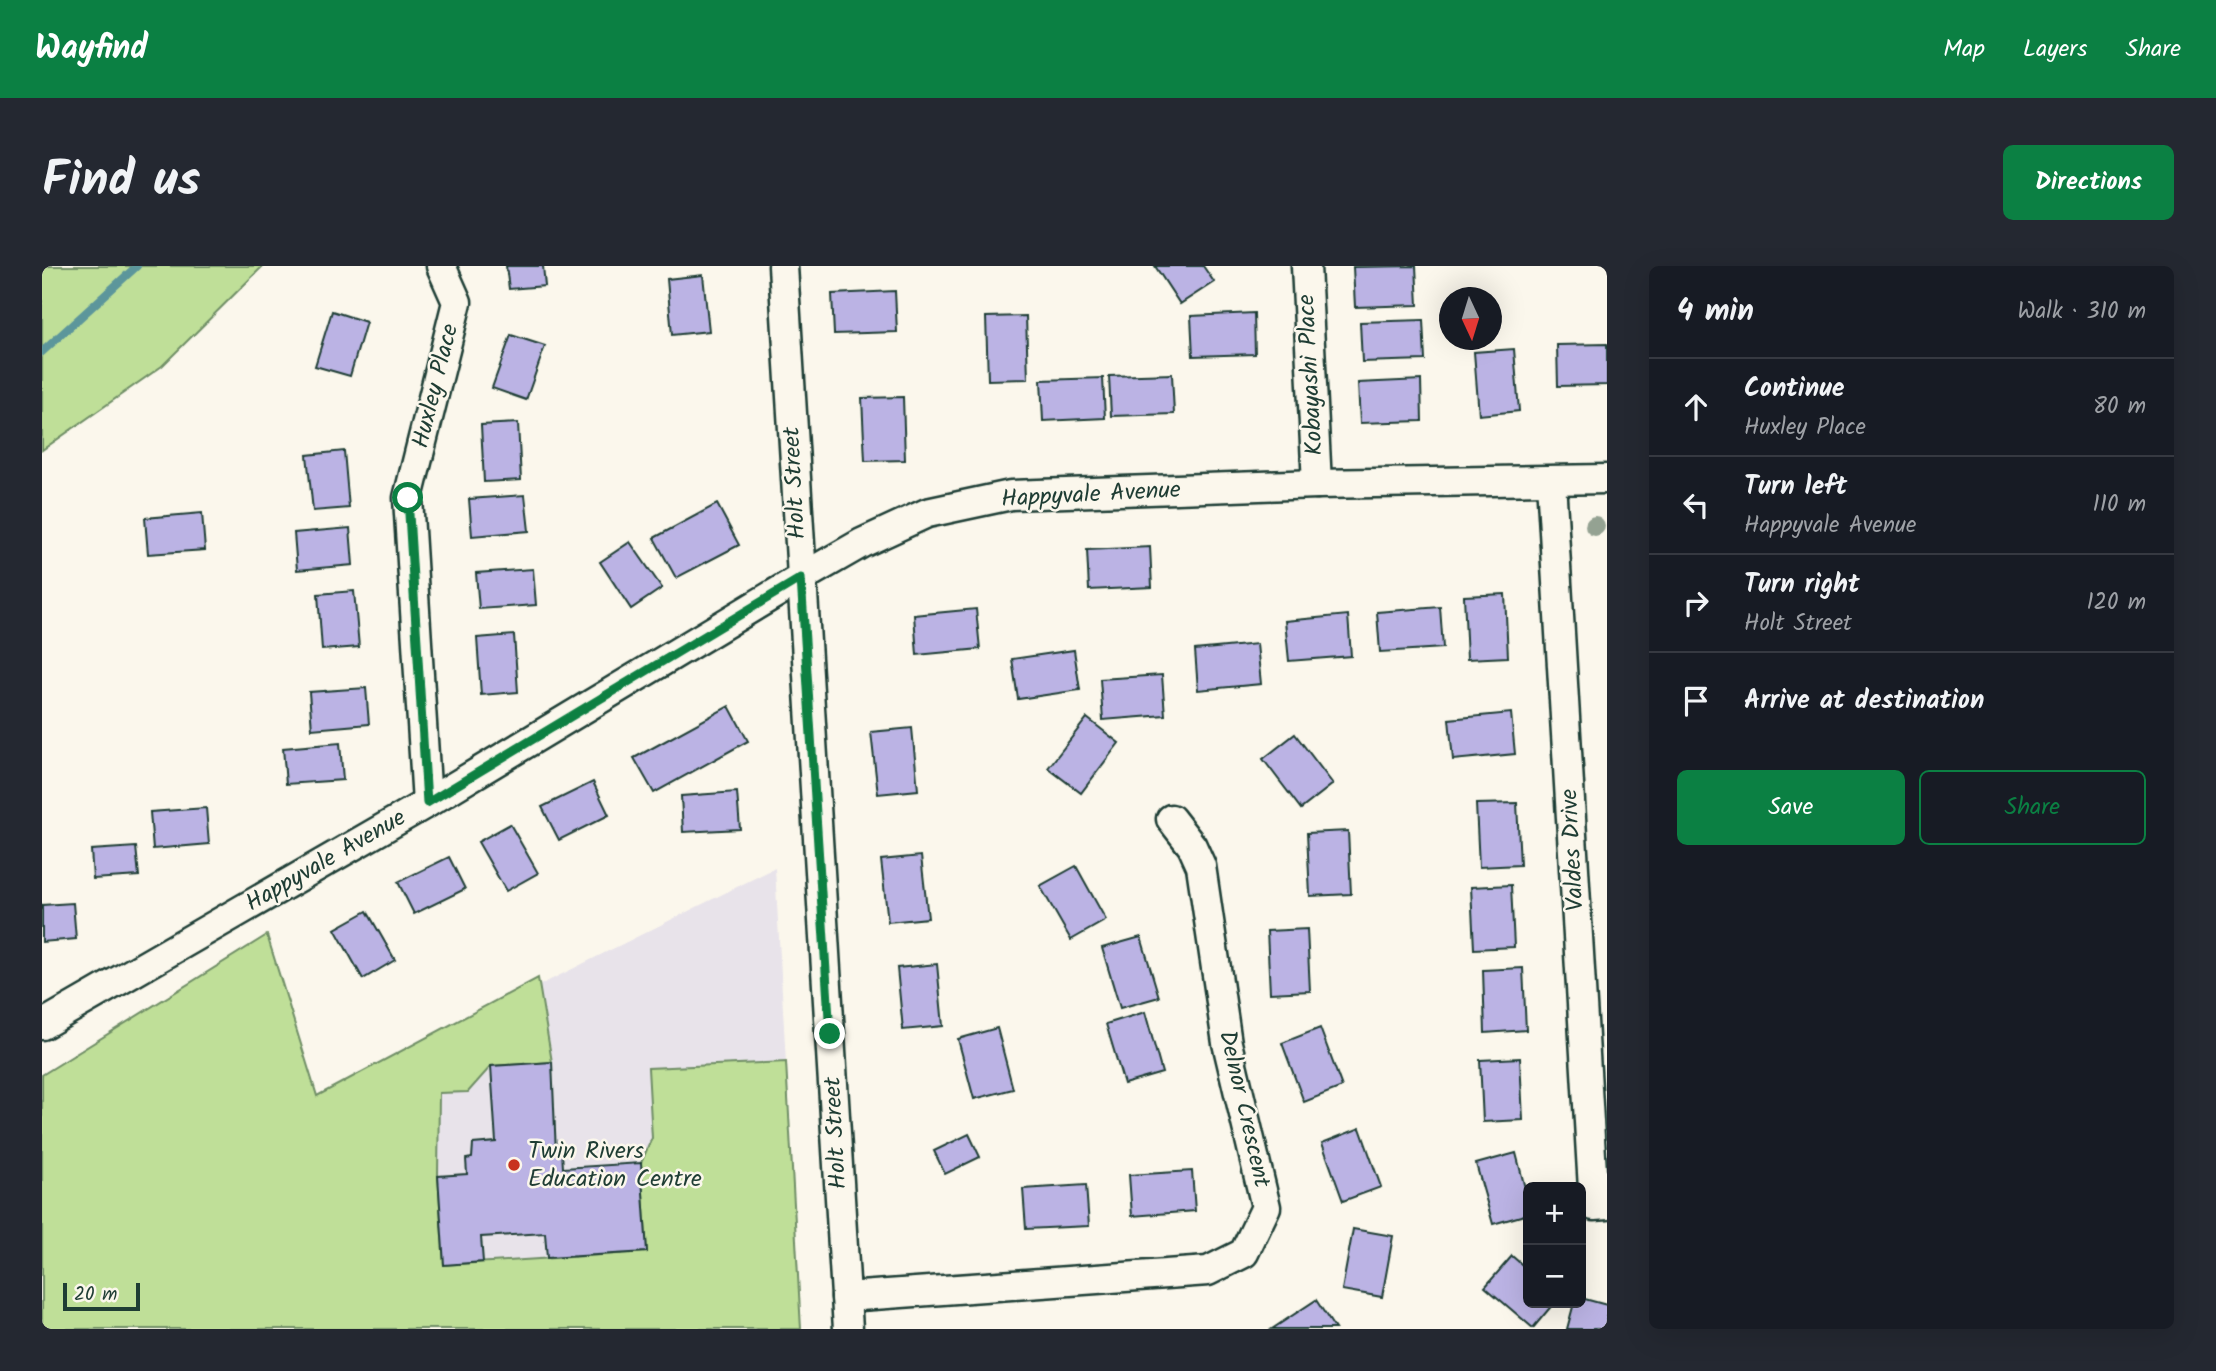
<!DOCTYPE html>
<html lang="en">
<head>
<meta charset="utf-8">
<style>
  body { margin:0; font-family:Kalam,sans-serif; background:#242831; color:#f1f3f6 }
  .controls { position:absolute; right:21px; bottom:21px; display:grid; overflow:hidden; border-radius:10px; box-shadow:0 7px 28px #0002 }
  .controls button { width:63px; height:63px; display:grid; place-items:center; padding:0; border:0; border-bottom:2px solid #363941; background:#171b24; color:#f1f3f6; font:35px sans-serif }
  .compass { position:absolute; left:1397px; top:21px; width:63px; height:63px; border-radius:50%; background:#171b24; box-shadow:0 7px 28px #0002; rotate:176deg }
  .scale { position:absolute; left:21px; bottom:18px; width:77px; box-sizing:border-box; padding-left:7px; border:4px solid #1f3d34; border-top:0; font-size:19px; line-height:24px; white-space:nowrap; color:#1f3d34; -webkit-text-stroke:5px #fbf7ec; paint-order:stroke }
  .stop { position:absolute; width:21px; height:21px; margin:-16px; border:5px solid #0b8043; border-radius:50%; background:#fff }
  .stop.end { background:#0b8043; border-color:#fff; box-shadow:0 2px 7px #0008 }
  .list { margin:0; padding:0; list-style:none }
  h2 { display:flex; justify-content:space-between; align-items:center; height:91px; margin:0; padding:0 28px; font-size:30px }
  h2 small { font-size:23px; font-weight:400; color:#9ea1a6 }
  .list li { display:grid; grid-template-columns:46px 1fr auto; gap:21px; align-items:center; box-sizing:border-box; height:98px; padding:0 28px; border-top:2px solid #363941 }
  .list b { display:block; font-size:26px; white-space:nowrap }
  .list p { margin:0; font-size:23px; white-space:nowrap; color:#9ea1a6 }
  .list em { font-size:23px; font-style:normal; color:#9ea1a6 }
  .actions { display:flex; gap:14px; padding:21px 28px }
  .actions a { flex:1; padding:16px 0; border:2px solid #0b8043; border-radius:10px; text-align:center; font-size:24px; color:#0b8043 }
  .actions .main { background:#0b8043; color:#fff }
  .icon { flex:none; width:38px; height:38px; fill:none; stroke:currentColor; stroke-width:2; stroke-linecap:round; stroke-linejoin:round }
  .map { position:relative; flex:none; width:1565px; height:1063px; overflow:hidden; border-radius:10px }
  header { display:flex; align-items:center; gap:42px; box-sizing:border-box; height:98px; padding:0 35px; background:#0b8043; color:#fff }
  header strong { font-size:33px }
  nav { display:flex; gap:38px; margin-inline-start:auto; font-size:24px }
  .intro { display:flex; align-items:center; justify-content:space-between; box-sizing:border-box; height:168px; padding:0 42px }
  h1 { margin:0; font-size:49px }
  .button { padding:18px 32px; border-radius:10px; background:#0b8043; color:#fff; font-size:24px; font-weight:700 }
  main { display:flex; gap:42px; padding:0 42px }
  aside { flex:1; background:#171b24; border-radius:10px; box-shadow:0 7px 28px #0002 }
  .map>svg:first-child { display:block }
  .built { fill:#e8e3ea }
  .green { fill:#bfdf98; stroke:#6f8e66; stroke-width:2 }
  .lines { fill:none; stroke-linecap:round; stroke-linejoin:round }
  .stream { stroke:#5b969b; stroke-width:8 }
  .building { fill:#bbb3e4; stroke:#1f3d34; stroke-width:2 }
  .minor-casing { stroke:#1f3d34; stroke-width:33 }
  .minor { stroke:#fbf7ec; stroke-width:28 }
  .tree { fill:#94a292 }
  .route { stroke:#0b8043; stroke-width:9 }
  .poi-dot { fill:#c8321e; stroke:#fbf7ec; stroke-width:2.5 }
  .labels { text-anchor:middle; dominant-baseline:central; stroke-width:5; stroke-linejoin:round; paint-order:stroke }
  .street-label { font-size:24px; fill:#1f3d34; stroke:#fbf7ec }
  .poi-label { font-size:24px; fill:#1f3d34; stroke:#fbf7ec; text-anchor:start }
</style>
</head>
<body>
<header>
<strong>Wayfind</strong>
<nav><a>Map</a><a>Layers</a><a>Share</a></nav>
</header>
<div class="intro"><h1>Find us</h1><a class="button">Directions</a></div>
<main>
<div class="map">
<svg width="1565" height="1063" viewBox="0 0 1565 1063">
  <rect width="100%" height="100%" fill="#fbf7ec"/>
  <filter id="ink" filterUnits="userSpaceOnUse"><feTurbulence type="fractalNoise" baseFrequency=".0143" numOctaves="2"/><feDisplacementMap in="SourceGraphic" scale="14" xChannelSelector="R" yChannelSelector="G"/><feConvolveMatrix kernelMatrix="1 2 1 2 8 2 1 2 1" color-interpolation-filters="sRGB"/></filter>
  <g filter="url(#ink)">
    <!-- built -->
    <polygon class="built" points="733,602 759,1063 0,1063 0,808 225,669 275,830"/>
    <!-- green -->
    <g class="green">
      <polygon points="0,0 221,0 120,100 0,184"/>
      <polygon points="225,669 275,830 496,712 510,796 449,800 426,826 397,827 396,910 402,999 605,986 599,897 610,872 606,802 744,796 759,1063 0,1063 0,809"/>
    </g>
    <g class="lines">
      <!-- stream -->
      <polyline class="stream" points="0,86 95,0"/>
    </g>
    <!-- building -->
    <g class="building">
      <polygon points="464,0 501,0 503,20 467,23"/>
      <polygon points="1113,0 1161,0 1172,16 1138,38"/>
      <polygon points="1374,0 1376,39 1313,41 1311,1"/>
      <polygon points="661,9 667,65 630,69 625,13"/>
      <polygon points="853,25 855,66 792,68 790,28"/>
      <polygon points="290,45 324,56 308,110 273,100"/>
      <polygon points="1212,47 1213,88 1151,90 1149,50"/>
      <polygon points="984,50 986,113 946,114 944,51"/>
      <polygon points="1381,54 1383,94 1320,96 1318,56"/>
      <polygon points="469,69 503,80 484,134 450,122"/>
      <polygon points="1565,78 1565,119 1516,120 1515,79"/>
      <polygon points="1472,83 1477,145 1437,149 1432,86"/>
      <polygon points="1130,108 1132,148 1069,150 1067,110"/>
      <polygon points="1061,112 1063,152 1001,155 999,114"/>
      <polygon points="1379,114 1380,155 1318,157 1316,117"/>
      <polygon points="861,131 863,194 823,195 820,132"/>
      <polygon points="476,157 479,214 442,216 439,159"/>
      <polygon points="302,185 307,242 271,245 265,189"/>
      <polygon points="483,229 487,265 430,270 427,233"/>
      <polygon points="675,238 697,279 634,312 612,272"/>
      <polygon points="160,247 163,284 106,288 103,252"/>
      <polygon points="308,262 311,299 255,304 252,267"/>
      <polygon points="588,276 620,322 589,343 558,296"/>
      <polygon points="1108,281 1110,321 1047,324 1045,284"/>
      <polygon points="491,303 494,339 437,343 434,307"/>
      <polygon points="312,325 317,381 280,384 276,328"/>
      <polygon points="1463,328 1466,391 1425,393 1422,330"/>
      <polygon points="1398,341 1401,382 1338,386 1335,346"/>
      <polygon points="934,343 938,383 875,389 872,349"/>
      <polygon points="1306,349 1309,390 1247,395 1243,355"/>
      <polygon points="472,369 476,426 439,429 435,372"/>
      <polygon points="1215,378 1219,418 1156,424 1153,384"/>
      <polygon points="1032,384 1038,424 976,433 970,393"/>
      <polygon points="1120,409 1123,449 1061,454 1058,413"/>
      <polygon points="324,422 327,458 270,463 267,426"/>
      <polygon points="687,440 706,475 612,527 592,492"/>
      <polygon points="1469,447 1473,488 1411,494 1407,453"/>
      <polygon points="1045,452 1077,477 1039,527 1006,502"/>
      <polygon points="870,462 876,524 836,528 829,466"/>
      <polygon points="1253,468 1291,518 1259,543 1221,493"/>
      <polygon points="298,477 301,514 244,518 241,482"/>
      <polygon points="551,516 567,549 517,574 500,541"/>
      <polygon points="695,526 698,563 641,566 639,530"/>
      <polygon points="1475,537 1478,599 1437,601 1434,538"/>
      <polygon points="164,542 167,578 111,583 108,546"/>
      <polygon points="468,558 496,607 464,625 436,576"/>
      <polygon points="1306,565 1309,628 1268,630 1265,567"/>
      <polygon points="94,581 97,610 51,613 49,584"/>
      <polygon points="879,590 886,652 846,656 839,594"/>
      <polygon points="407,591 423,623 372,648 356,616"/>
      <polygon points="1034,600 1064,654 1029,674 998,620"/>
      <polygon points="1469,619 1472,681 1432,683 1429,621"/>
      <polygon points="31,637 34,673 0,676 0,639"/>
      <polygon points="325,645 353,694 321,713 293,663"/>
      <polygon points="1265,663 1268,725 1228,727 1225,665"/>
      <polygon points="1099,671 1117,731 1078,742 1060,682"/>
      <polygon points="895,698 901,760 861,764 855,702"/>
      <polygon points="1481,702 1484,764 1443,767 1441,704"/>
      <polygon points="1103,746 1120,807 1082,818 1064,758"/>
      <polygon points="955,762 971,823 932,833 916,773"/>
      <polygon points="1278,762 1300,821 1262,836 1240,777"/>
      <polygon points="1478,792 1481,854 1441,856 1438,794"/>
      <polygon points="510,796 514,887 520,886 521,902 599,897 605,986 505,992 503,967 439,971 441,996 402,999 396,910 425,908 424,893 430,892 431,878 454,876 449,800"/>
      <polygon points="1318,862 1339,921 1301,935 1280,877"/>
      <polygon points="927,868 938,891 903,908 892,885"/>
      <polygon points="1474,887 1486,934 1486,948 1451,958 1434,898"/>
      <polygon points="1150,905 1153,945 1090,950 1087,909"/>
      <polygon points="1044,919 1047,960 984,963 981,923"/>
      <polygon points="1311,963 1351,970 1340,1031 1300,1024"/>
      <polygon points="1470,990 1486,1004 1486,1037 1512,1037 1491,1062 1443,1021"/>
      <polygon points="1539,1032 1565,1039 1565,1063 1525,1063 1532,1037 1539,1037"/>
      <polygon points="1274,1034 1293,1063 1230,1063"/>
    </g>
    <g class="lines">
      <!-- minor casing -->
      <g class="minor-casing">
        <g id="minor">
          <polyline points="741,0 806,1063"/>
          <polyline points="1264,0 1275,218"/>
          <polyline points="1509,215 1552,940 1565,939"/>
          <polyline points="385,537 366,232 415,36 399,0"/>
          <polyline points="0,759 385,537 759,312 820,277 885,247 969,229 1275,218 1565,213"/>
          <polyline points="804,1031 1166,1005 1202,987 1224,941 1185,777 1159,600 1150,580 1129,553"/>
        </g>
      </g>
      <!-- minor -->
      <use href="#minor" class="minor"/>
    </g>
    <!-- trees -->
    <circle class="tree" cx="1553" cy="260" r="10"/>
  </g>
  <g class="lines" filter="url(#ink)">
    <!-- route -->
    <polyline class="route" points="366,232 385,537 759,312 788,768"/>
  </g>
  <!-- markers -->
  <circle class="poi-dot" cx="472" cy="899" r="7"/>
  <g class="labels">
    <!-- street labels -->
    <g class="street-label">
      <text transform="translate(1269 109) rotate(-93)">Kobayashi Place</text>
      <text transform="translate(394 120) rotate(-76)">Huxley Place</text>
      <text transform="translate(753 217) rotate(-93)">Holt Street</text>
      <text transform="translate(1049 229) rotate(-3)">Happyvale Avenue</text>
      <text transform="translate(1531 584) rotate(-93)">Valdes Drive</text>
      <text transform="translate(284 595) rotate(-30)">Happyvale Avenue</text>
      <text transform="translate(1202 843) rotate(77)">Delnor Crescent</text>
      <text transform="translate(794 867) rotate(-93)">Holt Street</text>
    </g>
    <!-- poi labels -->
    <g class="poi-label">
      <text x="486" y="885">Twin Rivers<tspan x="486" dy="28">Education Centre</tspan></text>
    </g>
  </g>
</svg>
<div class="controls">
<button>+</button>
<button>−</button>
</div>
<svg class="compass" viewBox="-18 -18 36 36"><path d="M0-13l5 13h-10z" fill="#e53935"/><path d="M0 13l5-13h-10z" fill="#9ea1a6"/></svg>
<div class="scale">20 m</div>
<div class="stop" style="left:366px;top:232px"></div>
<div class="stop end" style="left:788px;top:768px"></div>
</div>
<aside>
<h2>4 min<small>Walk · 310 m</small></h2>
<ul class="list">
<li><svg class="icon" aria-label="ahead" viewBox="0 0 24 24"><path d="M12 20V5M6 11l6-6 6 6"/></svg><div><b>Continue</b><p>Huxley Place</p></div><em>80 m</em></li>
<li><svg class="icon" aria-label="left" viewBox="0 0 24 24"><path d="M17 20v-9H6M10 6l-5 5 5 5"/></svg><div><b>Turn left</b><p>Happyvale Avenue</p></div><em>110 m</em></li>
<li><svg class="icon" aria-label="right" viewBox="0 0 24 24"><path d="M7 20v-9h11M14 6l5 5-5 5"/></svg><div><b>Turn right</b><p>Holt Street</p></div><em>120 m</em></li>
<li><svg class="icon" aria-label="arrive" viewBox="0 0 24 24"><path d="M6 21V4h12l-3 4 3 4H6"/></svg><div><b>Arrive at destination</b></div></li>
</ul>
<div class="actions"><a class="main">Save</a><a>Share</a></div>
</aside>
</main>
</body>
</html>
